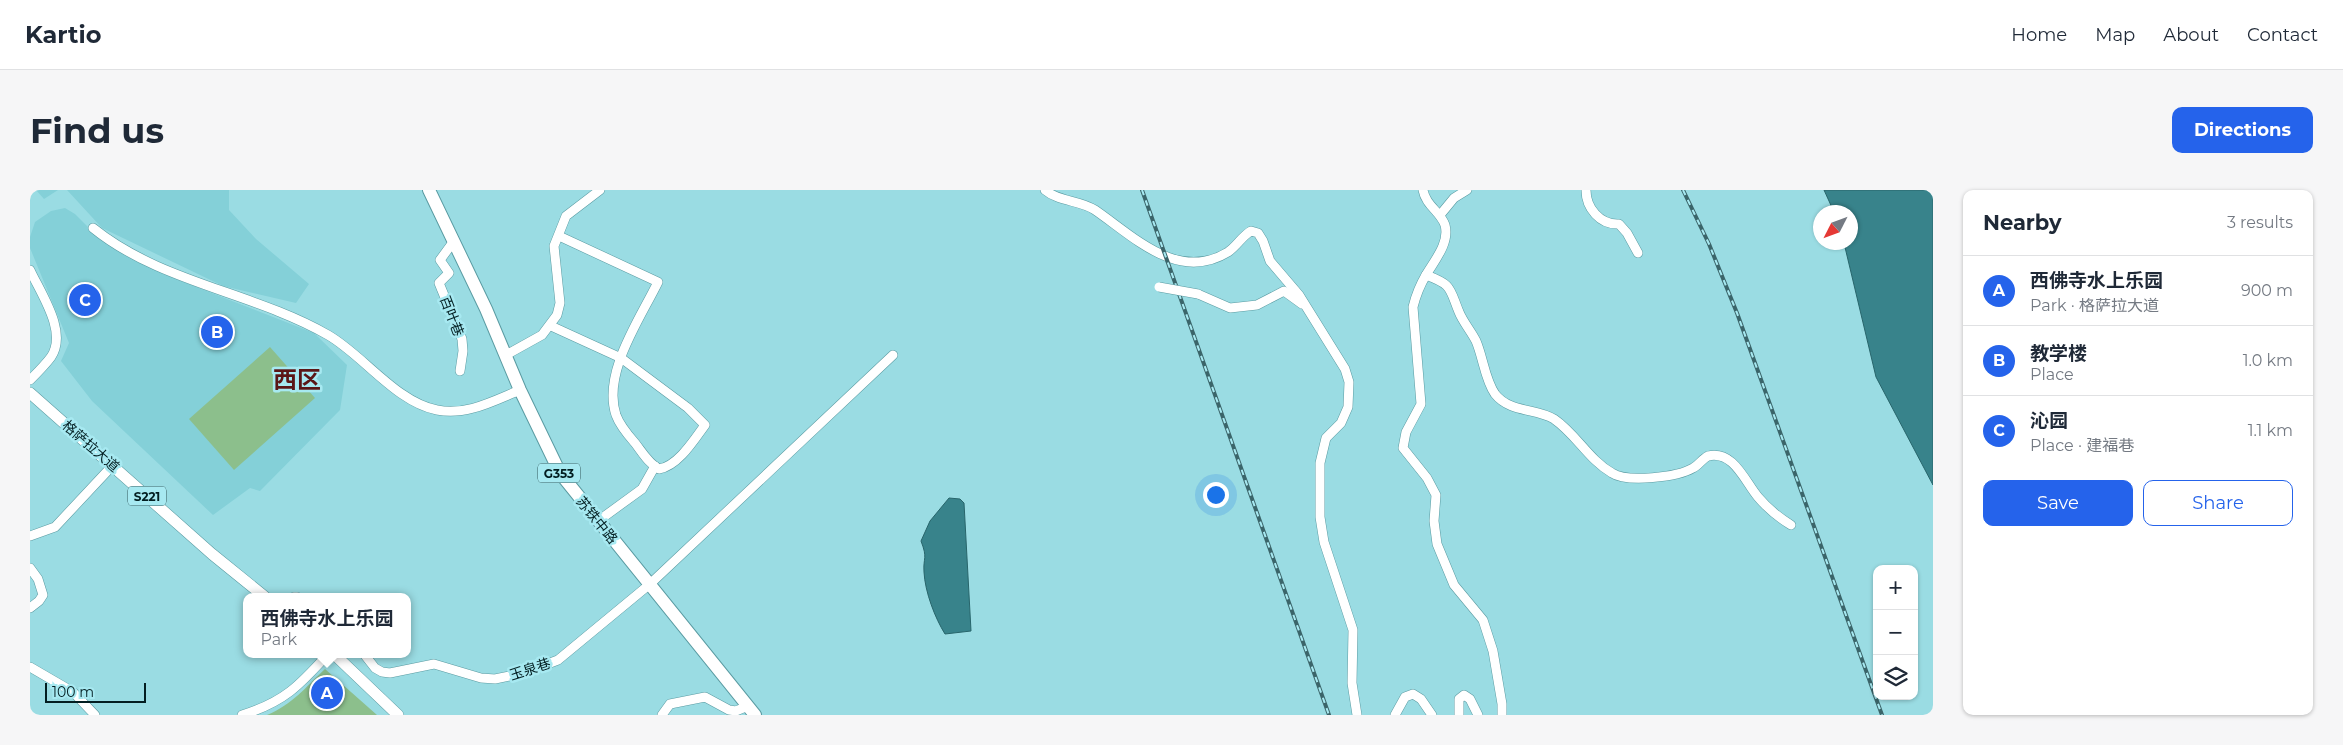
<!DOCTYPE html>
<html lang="en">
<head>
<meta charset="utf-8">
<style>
  body { margin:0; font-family:Montserrat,"Noto Sans SC",sans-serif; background:#f6f6f7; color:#1f2937 }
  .controls { position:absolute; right:15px; bottom:15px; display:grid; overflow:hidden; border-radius:10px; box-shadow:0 1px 4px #0004 }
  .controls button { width:45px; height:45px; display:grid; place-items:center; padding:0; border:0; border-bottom:1px solid #e0e1e3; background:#fff; color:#1f2937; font:25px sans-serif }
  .compass { position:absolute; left:1783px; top:15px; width:45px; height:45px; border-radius:50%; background:#fff; box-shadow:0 1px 4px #0004; rotate:228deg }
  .scale { position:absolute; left:15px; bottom:12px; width:101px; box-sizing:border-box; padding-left:5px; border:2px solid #031e21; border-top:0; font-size:14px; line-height:18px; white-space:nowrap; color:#031e21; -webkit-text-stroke:4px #a7e9f1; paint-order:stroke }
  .you { position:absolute; left:1185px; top:304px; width:18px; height:18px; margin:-12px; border:4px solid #fff; border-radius:50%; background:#1a73e8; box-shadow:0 0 0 8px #1a73e833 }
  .badge { display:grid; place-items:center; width:32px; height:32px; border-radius:50%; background:#2563eb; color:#fff; font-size:16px; font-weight:700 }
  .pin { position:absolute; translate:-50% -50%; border:2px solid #fff; box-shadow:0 1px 5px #0006 }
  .popup { position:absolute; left:213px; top:403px; width:168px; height:65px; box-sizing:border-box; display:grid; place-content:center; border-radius:10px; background:#fff; filter:drop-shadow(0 1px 4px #0005); font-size:16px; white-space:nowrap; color:#747a83 }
  .popup b { font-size:19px; color:#1f2937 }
  .popup::after { content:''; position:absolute; left:50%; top:100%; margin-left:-10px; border:10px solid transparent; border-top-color:#fff }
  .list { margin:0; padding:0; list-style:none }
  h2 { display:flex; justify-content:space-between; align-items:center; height:65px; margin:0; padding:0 20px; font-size:21px }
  h2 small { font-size:16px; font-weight:400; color:#747a83 }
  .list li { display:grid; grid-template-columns:32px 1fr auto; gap:15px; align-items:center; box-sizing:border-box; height:70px; padding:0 20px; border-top:1px solid #e0e1e3 }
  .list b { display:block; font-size:19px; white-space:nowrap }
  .list p { margin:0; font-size:16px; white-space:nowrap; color:#747a83 }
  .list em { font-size:16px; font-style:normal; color:#747a83 }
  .actions { display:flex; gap:10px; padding:15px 20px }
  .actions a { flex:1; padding:11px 0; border:1px solid #2563eb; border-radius:10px; text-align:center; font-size:18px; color:#2563eb }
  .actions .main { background:#2563eb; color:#fff }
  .icon { flex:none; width:28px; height:28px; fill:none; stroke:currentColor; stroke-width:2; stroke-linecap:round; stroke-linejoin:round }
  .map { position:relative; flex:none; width:1903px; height:525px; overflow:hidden; border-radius:10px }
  header { display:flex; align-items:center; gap:30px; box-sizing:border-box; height:70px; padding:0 25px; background:#fff; border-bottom:1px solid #e0e1e3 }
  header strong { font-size:24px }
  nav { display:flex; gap:28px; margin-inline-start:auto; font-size:18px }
  .intro { display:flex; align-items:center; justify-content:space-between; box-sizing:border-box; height:120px; padding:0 30px }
  h1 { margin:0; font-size:35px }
  .button { padding:12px 22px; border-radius:10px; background:#2563eb; color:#fff; font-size:18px; font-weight:700 }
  main { display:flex; gap:30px; padding:0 30px }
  aside { flex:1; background:#fff; border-radius:10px; box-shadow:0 1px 4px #0004 }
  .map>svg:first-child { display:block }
  .built { fill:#84d0d8 }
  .green { fill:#8cbf8c }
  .water { fill:#38838b; stroke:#28656b }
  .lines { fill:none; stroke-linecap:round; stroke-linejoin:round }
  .minor-casing { stroke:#5a9ba2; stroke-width:10 }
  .major-casing { stroke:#5a9ba2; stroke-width:12 }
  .highway-casing { stroke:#5a9ba2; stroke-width:14 }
  .minor { stroke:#fff; stroke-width:9 }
  .major { stroke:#fff; stroke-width:11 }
  .highway { stroke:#fff; stroke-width:12 }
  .rail-casing { stroke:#3b656a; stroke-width:4 }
  .rail { stroke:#a7e9f1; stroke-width:2; stroke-dasharray:5.5; stroke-linecap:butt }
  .minor-bridge-casing { stroke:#5a9ba2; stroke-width:10; stroke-linecap:butt }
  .minor-bridge { stroke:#fff; stroke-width:9 }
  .labels { text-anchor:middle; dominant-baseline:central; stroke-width:5; stroke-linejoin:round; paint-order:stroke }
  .shield { fill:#a7e9f1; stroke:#345b5f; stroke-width:1 }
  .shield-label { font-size:12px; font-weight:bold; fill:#031e21 }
  .street-label { font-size:14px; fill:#031e21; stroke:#a7e9f1 }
  .town-label { font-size:24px; font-weight:bold; fill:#5b1616; stroke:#a7e9f1 }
</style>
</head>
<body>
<header>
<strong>Kartio</strong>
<nav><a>Home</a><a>Map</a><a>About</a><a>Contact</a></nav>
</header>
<div class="intro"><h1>Find us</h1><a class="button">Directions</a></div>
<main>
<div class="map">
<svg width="1903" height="525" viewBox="0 0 1903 525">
  <rect width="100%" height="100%" fill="#9adce3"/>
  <!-- built -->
  <g class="built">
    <polygon points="6,0 28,0 14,9"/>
    <polygon points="37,0 199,0 199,20 226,49 279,94 266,113 193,96 72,38"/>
    <polygon points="35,18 45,24 67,46 133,84 284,143 317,175 310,220 230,301 220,298 183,325 62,211 31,171 39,153 0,58 0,47 5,32 21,21"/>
  </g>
  <!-- green -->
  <g class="green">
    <polygon points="240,157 285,208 204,280 159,229"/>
    <path d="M 295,479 L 347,525 L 237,525 C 263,514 275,498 295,479 Z"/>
  </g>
  <!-- water -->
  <g class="water">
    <polygon points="1794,0 1903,0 1903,295 1846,187 1814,53 1820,52 1820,22 1804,22"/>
    <path d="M 919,308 L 930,309 L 934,313 L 941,441 L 915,444 C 905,428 895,402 894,382 C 893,367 898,369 891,351 L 900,331 Z"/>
  </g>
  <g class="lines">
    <!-- minor casing -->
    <g class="minor-casing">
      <g id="minor">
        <path d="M 1015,0 C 1029,12 1050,10 1065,20 C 1103,46 1148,93 1198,62 C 1207,56 1212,46 1221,41 L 1228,43 L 1233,51 L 1240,71 L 1269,105 L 1315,179 L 1319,192 L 1318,217 L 1311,233 L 1296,248 L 1290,273 L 1290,327 L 1294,352 L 1323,440 L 1322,493 L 1327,525"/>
        <path d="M 1393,0 C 1396,16 1410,21 1415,35 C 1420,53 1404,71 1396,85 C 1390,95 1386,105 1383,117 L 1391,214 L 1376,242 L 1373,258 L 1397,288 L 1406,305 L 1404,331 L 1407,354 L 1424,395 L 1453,430 L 1463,461 L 1472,514 L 1472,525"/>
        <path d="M 1556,0 C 1556,18 1570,35 1589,34 L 1597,43 L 1608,63"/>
        <polyline points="1410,25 1424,8 1437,0"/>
        <path d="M 63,38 C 131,93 223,102 298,145 C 333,165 366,212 407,220 C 436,226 463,211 490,200"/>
        <polyline points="424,51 410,70 419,83 409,93 432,149 433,161 430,181"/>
        <path d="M 0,80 C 11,104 38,142 21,167 C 15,175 7,183 0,190"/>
        <path d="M 1396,85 C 1423,95 1419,98 1429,122 C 1433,132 1441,141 1446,151 C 1453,167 1455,190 1465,204 C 1480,223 1506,218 1524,229 C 1546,244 1559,270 1582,283 C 1597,293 1648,287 1663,278 C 1669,275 1672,269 1678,266 C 1704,260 1715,292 1728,307 C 1738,319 1748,327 1761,335"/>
        <polyline points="1168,104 1200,118 1227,115 1254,101 1272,114"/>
        <path d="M 521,136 L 591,168 L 658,218 L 675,235 C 664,250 648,276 629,279 C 619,274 612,262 605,253 C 598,245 590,236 586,225 C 572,183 610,129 628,92 L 529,46"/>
        <polyline points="476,165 512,145 527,125 530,113 524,56 536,26 570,0"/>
        <polyline points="568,331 612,299 625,276"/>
        <polyline points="0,346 25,337 83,275"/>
        <polyline points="0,378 8,389 13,405 9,411 0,418"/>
        <polyline points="264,407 267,407"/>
        <polyline points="334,464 345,478 352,482 360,483 404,474 451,488 465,489 494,483 528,470 620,394 863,165"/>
        <polyline points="0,477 43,502 65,525"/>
        <path d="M 212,525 C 254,512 269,496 298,464"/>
        <polyline points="632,525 640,514 675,507 699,520 706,521 718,516"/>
        <polyline points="1365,525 1375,507 1383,504 1391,509 1402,525"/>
        <polyline points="1429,525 1429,509 1434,505 1440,509 1448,525"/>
      </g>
    </g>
    <!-- major casing -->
    <g class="major-casing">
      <g id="major">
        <polyline points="0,203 182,364 235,407"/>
        <polyline points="304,464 368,525"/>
      </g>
    </g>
    <!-- highway casing -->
    <g class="highway-casing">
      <polyline id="highway" points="399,0 456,119 490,200 530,283 725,525"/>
    </g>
    <!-- minor -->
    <use href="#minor" class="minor"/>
    <!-- major -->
    <use href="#major" class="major"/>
    <!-- highway -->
    <use href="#highway" class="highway"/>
    <!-- rail casing -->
    <g class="rail-casing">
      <g id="rail">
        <polyline points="1112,0 1299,525"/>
        <polyline points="1653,0 1679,54 1707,123 1852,525"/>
      </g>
    </g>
    <!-- rail -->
    <use href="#rail" class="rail"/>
    <!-- minor-bridge casing -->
    <g class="minor-bridge-casing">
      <polyline id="minor-bridge" points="1129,97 1168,104"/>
    </g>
    <!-- minor-bridge -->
    <use href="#minor-bridge" class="minor-bridge"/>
  </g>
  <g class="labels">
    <!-- shield labels -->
    <g class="shield">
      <rect x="508" y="273.5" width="42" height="19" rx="4"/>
      <rect x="98" y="296.5" width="38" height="19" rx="4"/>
    </g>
    <g class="shield-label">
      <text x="529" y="283">G353</text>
      <text x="117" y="306">S221</text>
    </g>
    <!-- street labels -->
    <g class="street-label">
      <text transform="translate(422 126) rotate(69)">百叶巷</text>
      <text transform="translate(61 256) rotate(41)">格萨拉大道</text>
      <text transform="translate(567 330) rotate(51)">苏铁中路</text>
      <text transform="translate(500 479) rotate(-18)">玉泉巷</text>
    </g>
    <!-- town labels -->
    <g class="town-label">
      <text x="267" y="189">西区</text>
    </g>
  </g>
</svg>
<div class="controls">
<button>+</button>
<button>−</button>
<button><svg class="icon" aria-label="layers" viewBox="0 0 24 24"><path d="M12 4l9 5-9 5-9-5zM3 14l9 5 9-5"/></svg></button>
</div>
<svg class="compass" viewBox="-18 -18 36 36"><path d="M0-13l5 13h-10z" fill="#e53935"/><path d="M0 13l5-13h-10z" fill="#747a83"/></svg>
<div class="scale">100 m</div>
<div class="you"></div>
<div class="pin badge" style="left:297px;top:503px">A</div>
<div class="popup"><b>西佛寺水上乐园</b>Park</div>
<div class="pin badge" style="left:187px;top:142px">B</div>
<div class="pin badge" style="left:55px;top:110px">C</div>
</div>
<aside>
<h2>Nearby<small>3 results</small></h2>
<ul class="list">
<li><span class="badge">A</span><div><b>西佛寺水上乐园</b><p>Park · 格萨拉大道</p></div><em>900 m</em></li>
<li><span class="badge">B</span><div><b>教学楼</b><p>Place</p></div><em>1.0 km</em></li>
<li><span class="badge">C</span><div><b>沁园</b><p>Place · 建福巷</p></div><em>1.1 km</em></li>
</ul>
<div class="actions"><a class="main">Save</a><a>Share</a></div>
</aside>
</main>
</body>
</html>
